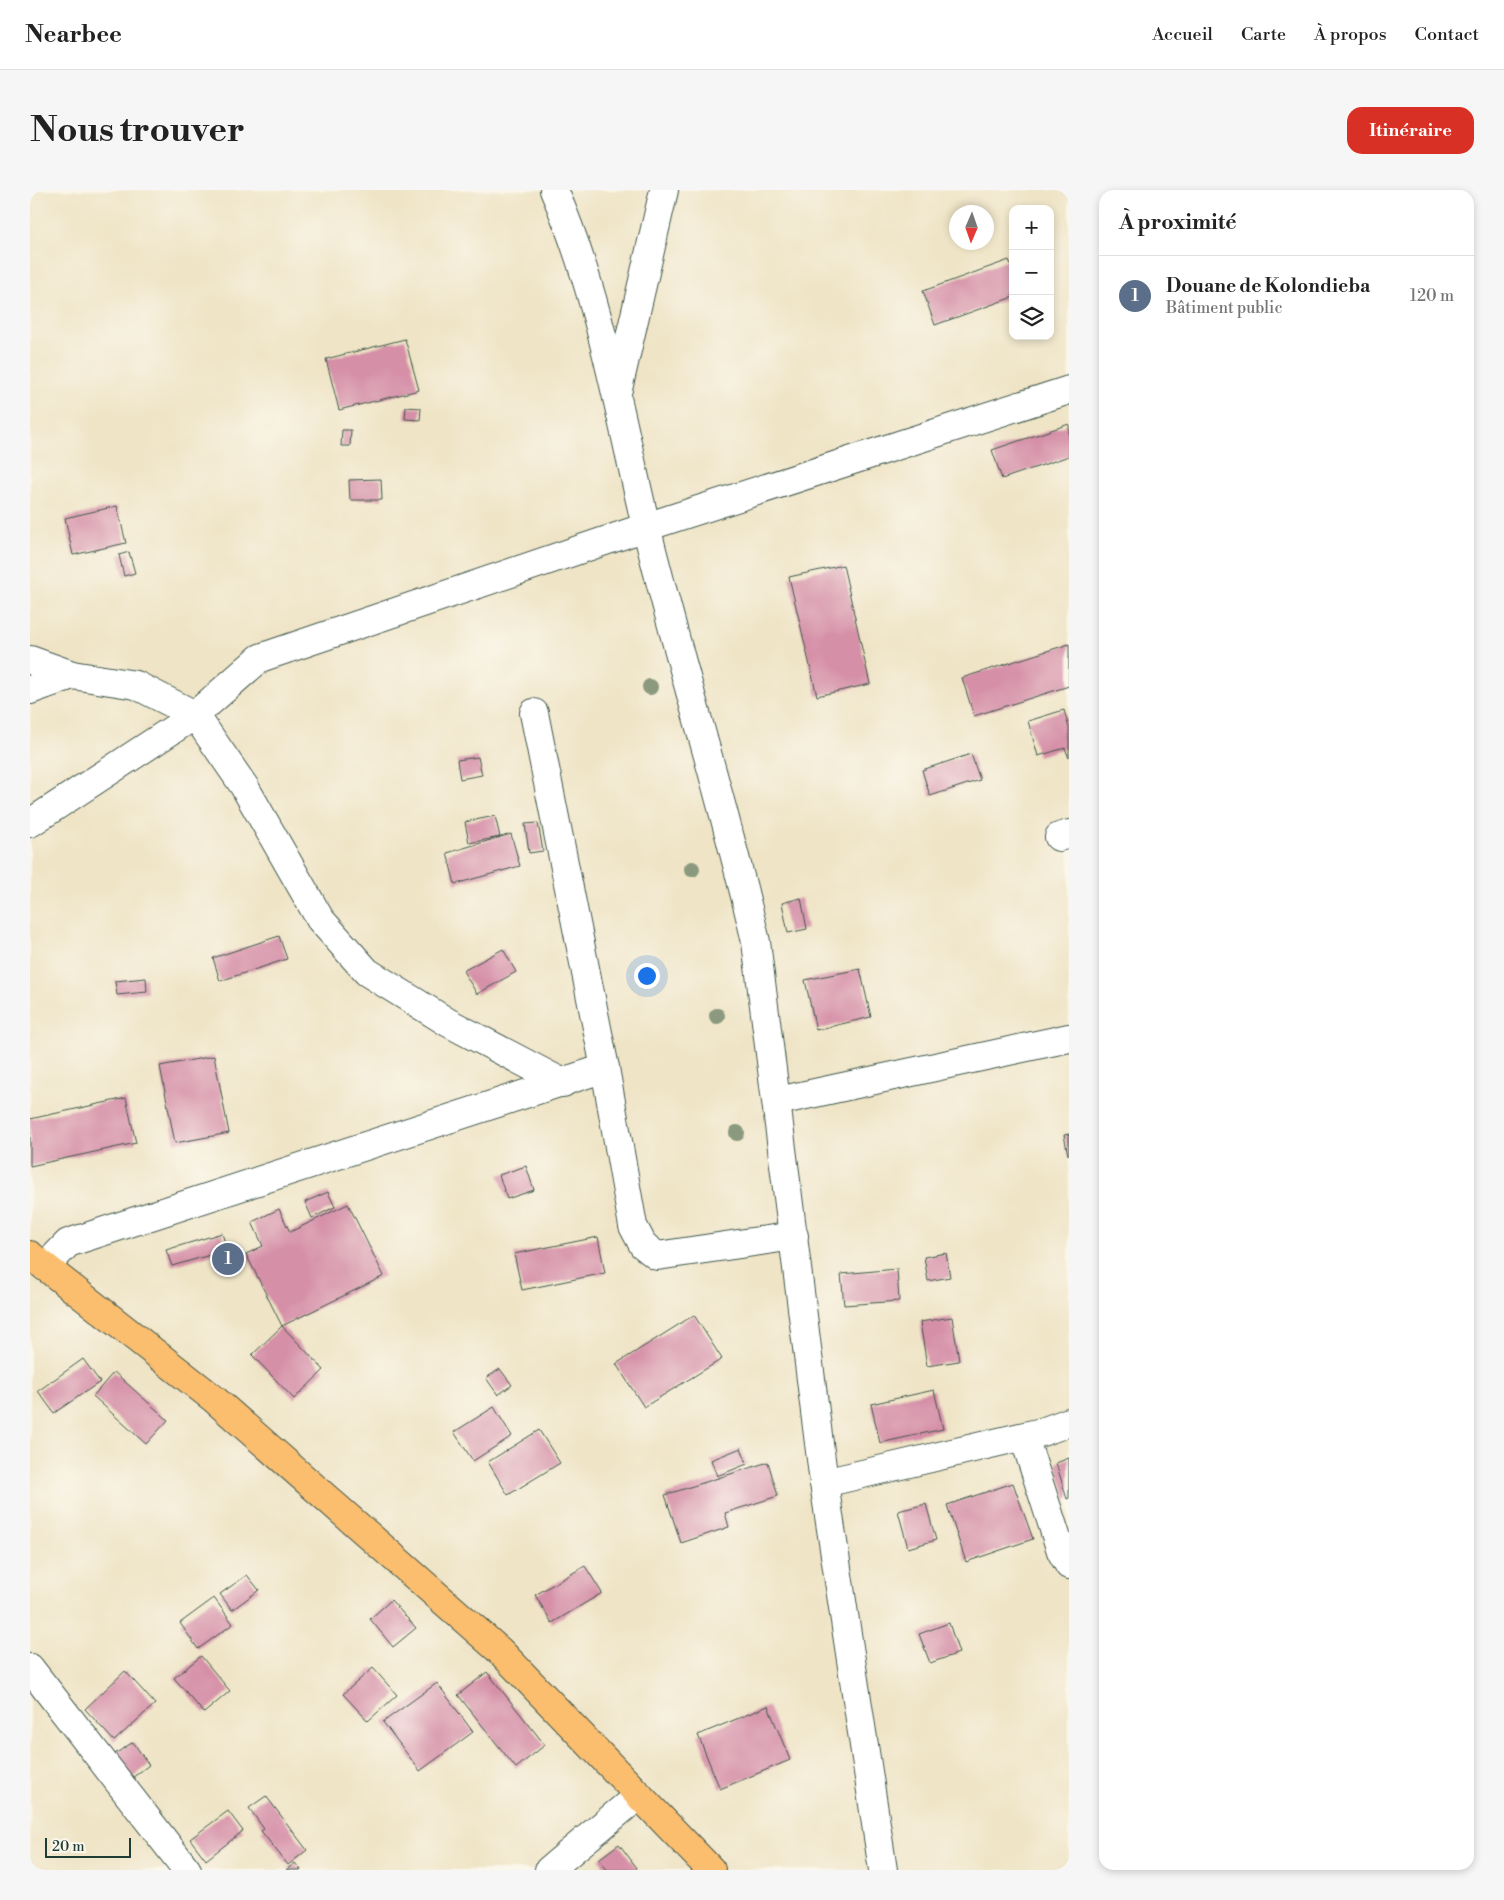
<!DOCTYPE html>
<html lang="fr">
<head>
<meta charset="utf-8">
<style>
  body { margin:0; font-family:"Libre Bodoni",serif; background:#f6f6f6; color:#222 }
  .controls { position:absolute; right:15px; top:15px; display:grid; overflow:hidden; border-radius:10px; box-shadow:0 2px 8px #0003 }
  .controls button { width:45px; height:45px; display:grid; place-items:center; padding:0; border:0; border-bottom:1px solid #e0e0e0; background:#fff; color:#222; font:25px sans-serif }
  .compass { position:absolute; left:919px; top:15px; width:45px; height:45px; border-radius:50%; background:#fff; box-shadow:0 2px 8px #0003; rotate:182deg }
  .scale { position:absolute; left:15px; bottom:12px; width:86px; box-sizing:border-box; padding-left:5px; border:2px solid #1f3d34; border-top:0; font-size:14px; line-height:18px; white-space:nowrap; color:#1f3d34; -webkit-text-stroke:4px #fbf7ec; paint-order:stroke }
  .you { position:absolute; left:616px; top:785px; width:18px; height:18px; margin:-12px; border:4px solid #fff; border-radius:50%; background:#1a73e8; box-shadow:0 0 0 8px #1a73e833 }
  .badge { display:grid; place-items:center; width:32px; height:32px; border-radius:50%; background:#d93025; color:#fff; font-size:16px; font-weight:700 }
  .pin { position:absolute; translate:-50% -50%; border:2px solid #fff; box-shadow:0 1px 5px #0006 }
  .list { margin:0; padding:0; list-style:none }
  h2 { display:flex; justify-content:space-between; align-items:center; height:65px; margin:0; padding:0 20px; font-size:21px }
  h2 small { font-size:16px; font-weight:400; color:#767676 }
  .list li { display:grid; grid-template-columns:32px 1fr auto; gap:15px; align-items:center; box-sizing:border-box; height:80px; padding:0 20px; border-top:1px solid #e0e0e0 }
  .list b { display:block; font-size:19px; white-space:nowrap }
  .list p { margin:0; font-size:16px; white-space:nowrap; color:#767676 }
  .list em { font-size:16px; font-style:normal; color:#767676 }
  .icon { flex:none; width:28px; height:28px; fill:none; stroke:currentColor; stroke-width:2; stroke-linecap:round; stroke-linejoin:round }
  .map { position:relative; flex:none; width:1039px; height:1680px; overflow:hidden; border-radius:15px }
  header { display:flex; align-items:center; gap:30px; box-sizing:border-box; height:70px; padding:0 25px; background:#fff; border-bottom:1px solid #e0e0e0 }
  header strong { font-size:24px }
  nav { display:flex; gap:28px; margin-inline-start:auto; font-size:18px }
  .intro { display:flex; align-items:center; justify-content:space-between; box-sizing:border-box; height:120px; padding:0 30px }
  h1 { margin:0; font-size:35px }
  .button { padding:12px 22px; border-radius:15px; background:#d93025; color:#fff; font-size:18px; font-weight:700 }
  main { display:flex; gap:30px; padding:0 30px }
  aside { flex:1; background:#fff; border-radius:15px; box-shadow:0 2px 8px #0003 }
  .map>svg:first-child { display:block }
  .building { fill:#d58fa7 }
  .lines { fill:none; stroke-linecap:round; stroke-linejoin:round }
  .minor-casing { stroke:#3e564a; stroke-width:30 }
  .major-casing { stroke:#3e564a; stroke-width:30 }
  .minor { stroke:#fff; stroke-width:28 }
  .major { stroke:#fbbd6e; stroke-width:28 }
  .tree { fill:#8b997e }
</style>
</head>
<body>
<header>
<strong>Nearbee</strong>
<nav><a>Accueil</a><a>Carte</a><a>À propos</a><a>Contact</a></nav>
</header>
<div class="intro"><h1>Nous trouver</h1><a class="button">Itinéraire</a></div>
<main>
<div class="map">
<svg width="1039" height="1680" viewBox="0 0 1039 1680">
  <rect width="100%" height="100%" fill="#fbf7ec"/>
  <filter id="ink" filterUnits="userSpaceOnUse"><feTurbulence type="fractalNoise" baseFrequency=".02" numOctaves="2"/><feDisplacementMap in="SourceGraphic" scale="10" xChannelSelector="R" yChannelSelector="G"/><feConvolveMatrix kernelMatrix="1 2 1 2 8 2 1 2 1" color-interpolation-filters="sRGB"/></filter>
  <filter id="wash" filterUnits="userSpaceOnUse"><feTurbulence type="fractalNoise" baseFrequency=".0096" numOctaves="4" result="noise"/><feDisplacementMap in="SourceGraphic" scale="20" xChannelSelector="R" yChannelSelector="G"/><feGaussianBlur stdDeviation="1.12" result="paint"/><feColorMatrix in="noise" values="0 0 0 0 0 0 0 0 0 0 0 0 0 0 0 0 0 1.4 0 .05"/><feComposite in="paint" operator="in"/></filter>
  <g filter="url(#wash)">
    <rect width="100%" height="100%" fill="#efe4c6"/>
    <g id="blocks">
      <!-- building -->
      <g class="building">
        <polygon points="979,70 983,80 983,107 905,135 893,101"/>
        <polygon points="375,149 389,200 309,220 296,169"/>
        <polygon points="376,217 391,218 390,230 375,229"/>
        <polygon points="1039,234 1039,266 972,289 962,260"/>
        <polygon points="312,240 321,240 320,256 311,256"/>
        <polygon points="351,289 352,310 320,310 319,290"/>
        <polygon points="87,316 96,353 43,365 35,328"/>
        <polygon points="99,362 105,383 94,386 89,365"/>
        <polygon points="813,375 840,494 787,506 759,387"/>
        <polygon points="1039,454 1039,496 944,526 932,488"/>
        <polygon points="1034,520 1039,538 1039,568 1035,558 1008,566 998,531"/>
        <polygon points="941,564 950,590 900,606 892,580"/>
        <polygon points="448,567 452,585 430,589 427,570"/>
        <polygon points="465,626 470,647 439,653 435,632"/>
        <polygon points="508,633 513,661 499,663 495,634"/>
        <polygon points="481,644 490,676 425,694 417,663"/>
        <polygon points="771,708 777,739 758,743 752,713"/>
        <polygon points="249,746 257,769 190,791 183,768"/>
        <polygon points="473,759 486,782 447,804 433,781"/>
        <polygon points="830,779 841,827 786,840 775,790"/>
        <polygon points="116,788 117,802 87,805 85,791"/>
        <polygon points="184,866 199,943 145,953 130,876"/>
        <polygon points="96,908 106,953 0,976 0,929"/>
        <polygon points="1039,944 1039,964 1038,965 1034,945"/>
        <polygon points="496,976 504,1000 477,1009 469,985"/>
        <polygon points="298,1002 305,1017 282,1028 275,1012"/>
        <polygon points="318,1014 354,1086 252,1136 294,1180 264,1209 222,1165 252,1136 216,1064 233,1056 222,1032 249,1019 260,1042"/>
        <polygon points="192,1043 197,1060 142,1076 136,1060"/>
        <polygon points="568,1047 575,1083 492,1100 484,1064"/>
        <polygon points="916,1063 920,1087 898,1091 894,1067"/>
        <polygon points="867,1079 869,1111 814,1115 811,1084"/>
        <polygon points="664,1125 692,1169 614,1217 586,1174"/>
        <polygon points="922,1127 929,1171 897,1176 890,1132"/>
        <polygon points="53,1169 70,1192 24,1223 8,1201"/>
        <polygon points="470,1179 482,1195 468,1205 456,1188"/>
        <polygon points="84,1182 138,1230 116,1254 63,1206"/>
        <polygon points="904,1200 913,1239 850,1253 841,1214"/>
        <polygon points="464,1217 482,1246 443,1271 424,1242"/>
        <polygon points="509,1240 530,1273 478,1305 458,1272"/>
        <polygon points="711,1258 717,1274 687,1286 681,1270"/>
        <polygon points="1039,1268 1039,1308 1037,1309 1026,1273"/>
        <polygon points="738,1272 748,1306 695,1323 699,1337 651,1353 635,1305"/>
        <polygon points="983,1293 1003,1349 936,1372 917,1315"/>
        <polygon points="896,1314 906,1350 878,1358 868,1321"/>
        <polygon points="555,1376 572,1403 522,1433 505,1405"/>
        <polygon points="217,1385 229,1400 202,1420 190,1404"/>
        <polygon points="184,1408 203,1434 168,1459 150,1433"/>
        <polygon points="361,1410 386,1438 363,1457 340,1429"/>
        <polygon points="919,1433 929,1463 900,1473 889,1444"/>
        <polygon points="171,1466 200,1501 174,1523 144,1488"/>
        <polygon points="343,1478 367,1505 338,1531 313,1504"/>
        <polygon points="95,1481 125,1514 84,1551 55,1519"/>
        <polygon points="457,1482 515,1555 486,1578 428,1505"/>
        <polygon points="407,1493 443,1542 390,1581 353,1532"/>
        <polygon points="738,1516 760,1570 690,1599 668,1545"/>
        <polygon points="103,1552 119,1575 102,1588 85,1564"/>
        <polygon points="236,1606 277,1660 258,1675 231,1641 234,1639 219,1618"/>
        <polygon points="198,1621 213,1641 176,1670 160,1649"/>
        <polygon points="589,1654 607,1678 605,1680 577,1680 569,1669"/>
        <polygon points="265,1673 271,1680 256,1680"/>
      </g>
    </g>
  </g>
  <g filter="url(#ink)">
    <use href="#blocks" fill-opacity="0" stroke="#3e564a" stroke-width="1"/>
    <g class="lines">
      <!-- minor casing -->
      <g class="minor-casing">
        <g id="minor">
          <path d="M 524,0 C 570,107 589,223 616,336 C 650,475 694,612 726,752 L 794,1293 L 853,1680"/>
          <polyline points="588,199 634,0"/>
          <polyline points="0,470 42,485 106,495 165,525 214,596 290,729 337,782 419,833 533,893"/>
          <polyline points="0,500 42,485"/>
          <polyline points="504,523 575,878 603,1036 613,1055 627,1066 764,1046"/>
          <polyline points="0,633 165,525 230,468 616,337 1039,200"/>
          <polyline points="1029,647 1039,644"/>
          <polyline points="748,911 1039,848"/>
          <polyline points="15,1077 38,1053 575,878"/>
          <polyline points="994,1247 1031,1361 1039,1375"/>
          <polyline points="794,1293 1012,1242 1039,1232"/>
          <polyline points="0,1478 157,1680"/>
          <polyline points="519,1680 609,1605"/>
        </g>
      </g>
      <!-- major casing -->
      <g class="major-casing">
        <polyline id="major" points="0,1065 184,1209 470,1461 681,1680"/>
      </g>
      <!-- minor -->
      <use href="#minor" class="minor"/>
      <!-- major -->
      <use href="#major" class="major"/>
    </g>
    <!-- trees -->
    <g class="tree">
      <circle cx="620" cy="497" r="8"/>
      <circle cx="662" cy="679" r="8"/>
      <circle cx="687" cy="826" r="8"/>
      <circle cx="707" cy="943" r="8"/>
    </g>
  </g>
</svg>
<div class="controls">
<button>+</button>
<button>−</button>
<button><svg class="icon" aria-label="layers" viewBox="0 0 24 24"><path d="M12 4l9 5-9 5-9-5zM3 14l9 5 9-5"/></svg></button>
</div>
<svg class="compass" viewBox="-18 -18 36 36"><path d="M0-13l5 13h-10z" fill="#e53935"/><path d="M0 13l5-13h-10z" fill="#767676"/></svg>
<div class="scale">20 m</div>
<div class="you"></div>
<div class="pin badge" style="left:198px;top:1069px;background:#5c6f8a">1</div>
</div>
<aside>
<h2>À proximité<small></small></h2>
<ul class="list">
<li><span class="badge" style="background:#5c6f8a">1</span><div><b>Douane de Kolondieba</b><p>Bâtiment public</p></div><em>120 m</em></li>
</ul>
</aside>
</main>
</body>
</html>
